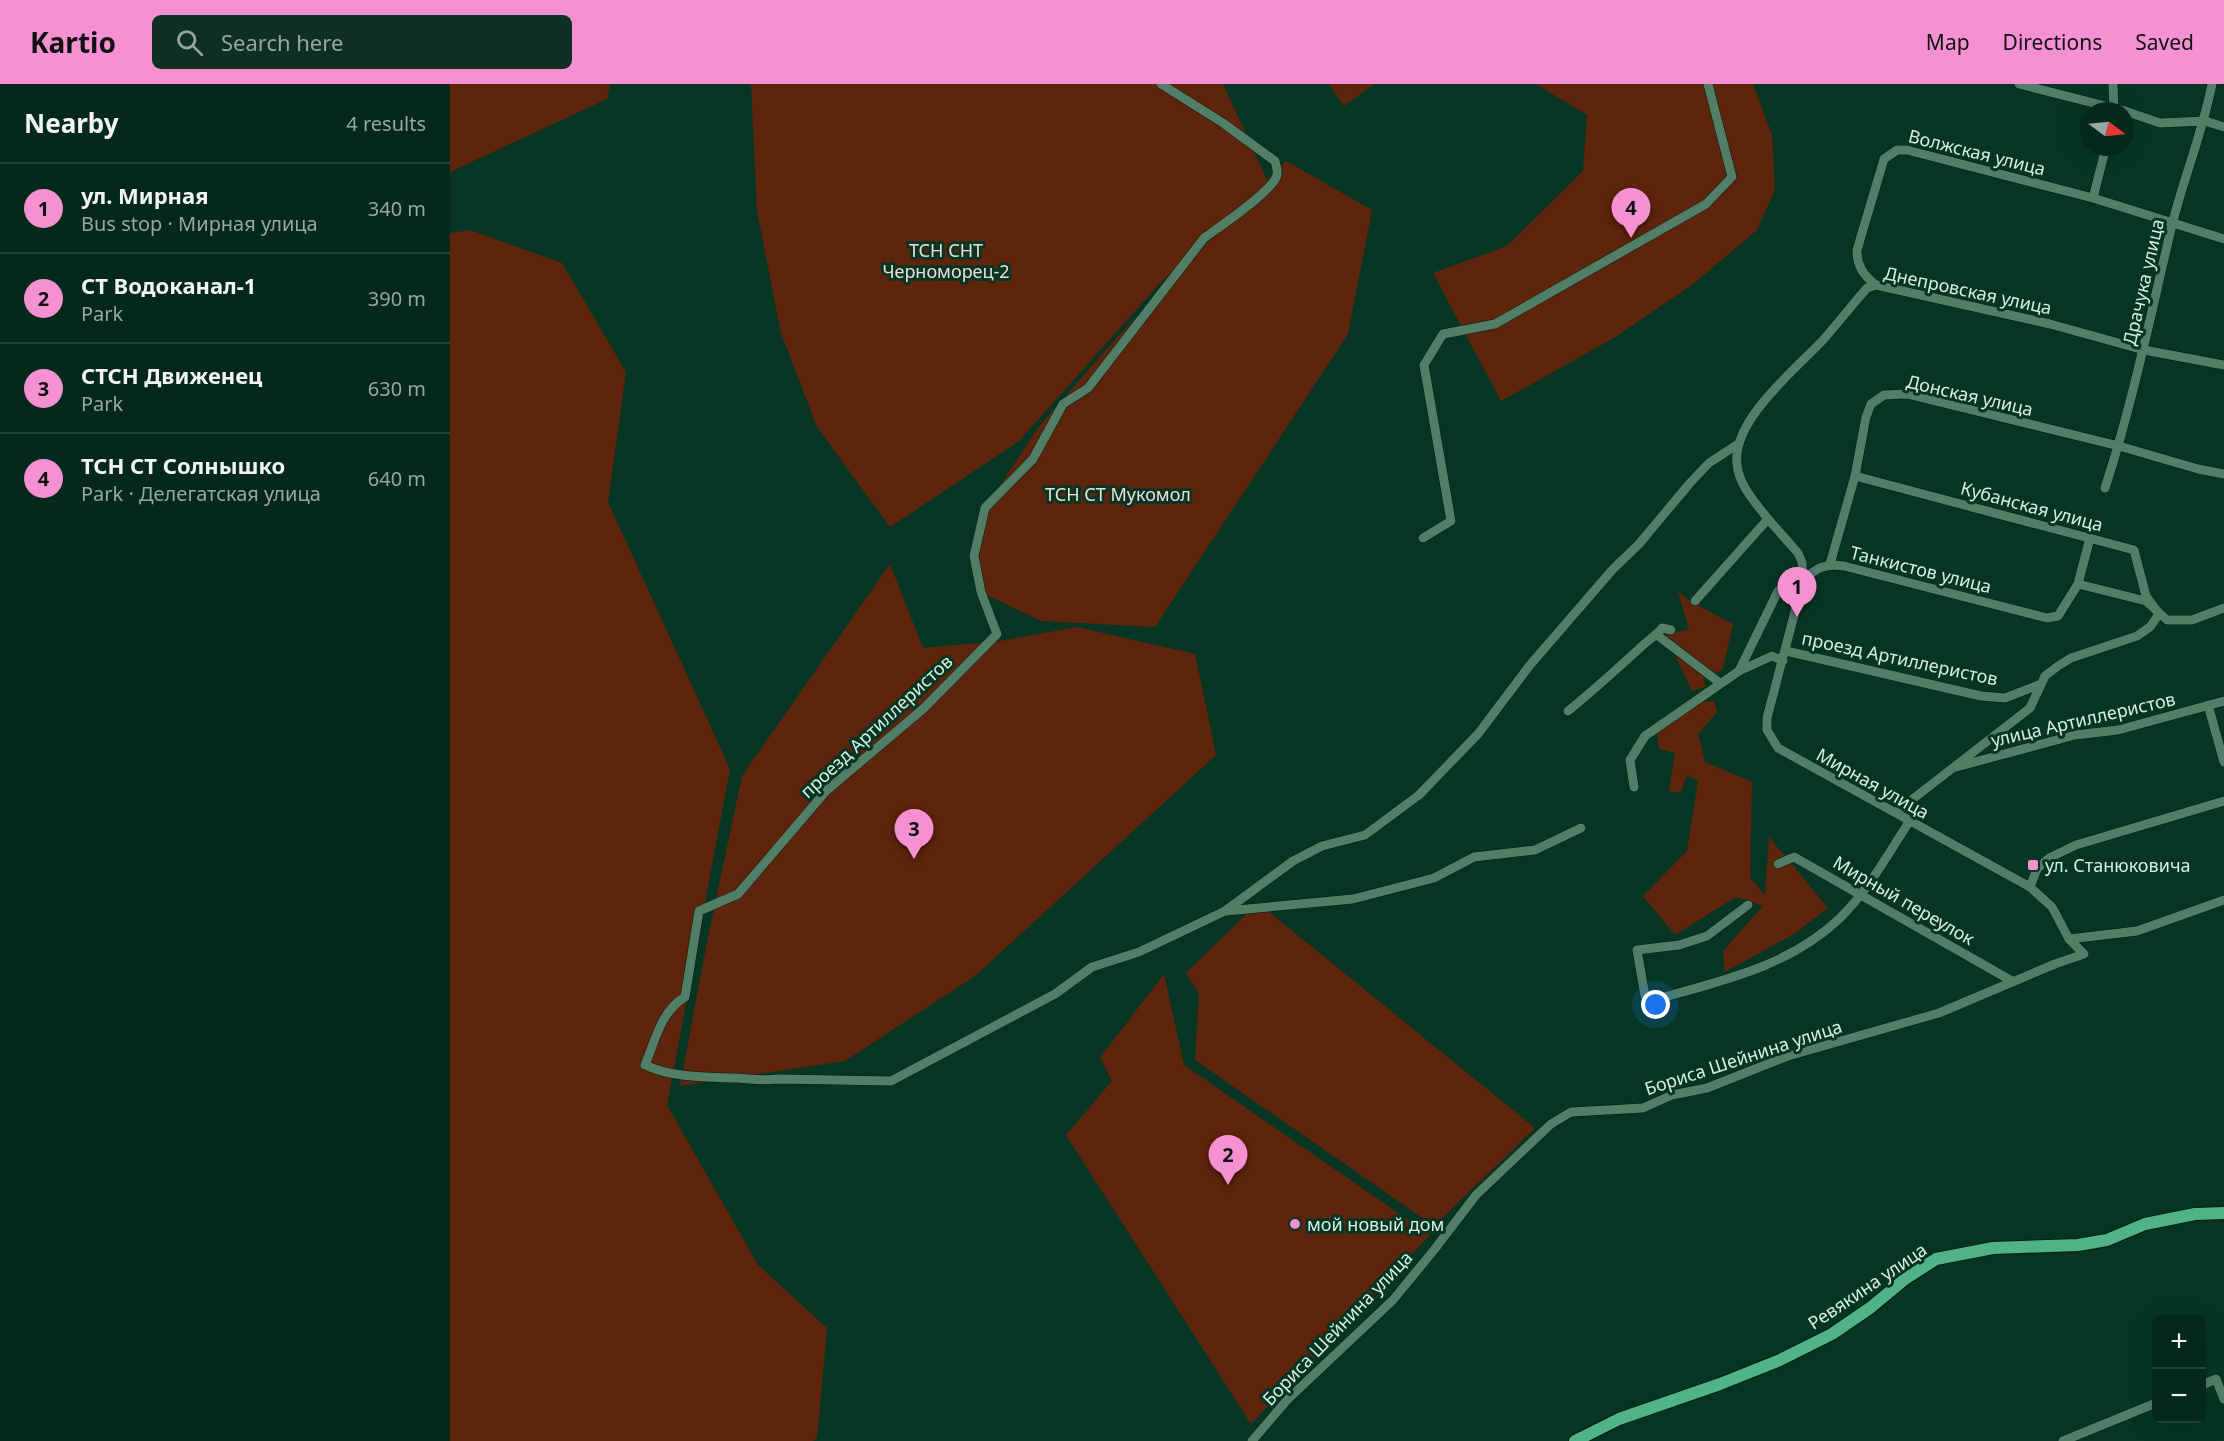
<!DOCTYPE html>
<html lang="en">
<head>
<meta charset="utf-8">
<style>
  body { margin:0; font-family:"Noto Sans",sans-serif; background:#0d3023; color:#f1f3f6 }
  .controls { position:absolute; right:18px; bottom:18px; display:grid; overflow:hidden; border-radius:9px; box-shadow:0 6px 24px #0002 }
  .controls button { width:54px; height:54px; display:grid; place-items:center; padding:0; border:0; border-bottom:2px solid #254439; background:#04281a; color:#f1f3f6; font:30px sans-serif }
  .compass { position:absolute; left:1630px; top:18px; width:54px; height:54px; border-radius:50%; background:#04281a; box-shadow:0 6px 24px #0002; rotate:106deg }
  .you { position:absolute; left:1206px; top:921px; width:21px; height:21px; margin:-15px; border:4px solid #fff; border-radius:50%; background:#1a73e8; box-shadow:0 0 0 9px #1a73e833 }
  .badge { display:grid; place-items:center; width:39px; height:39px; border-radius:50%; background:#f591d2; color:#111; font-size:20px; font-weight:700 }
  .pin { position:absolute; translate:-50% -50px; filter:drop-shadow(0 2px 3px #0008) }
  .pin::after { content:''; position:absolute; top:32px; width:21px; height:18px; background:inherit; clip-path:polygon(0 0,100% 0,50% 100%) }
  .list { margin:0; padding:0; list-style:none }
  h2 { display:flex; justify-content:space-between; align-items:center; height:78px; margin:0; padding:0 24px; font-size:26px }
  h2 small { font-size:20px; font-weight:400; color:#97a6a2 }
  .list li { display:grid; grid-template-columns:39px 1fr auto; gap:18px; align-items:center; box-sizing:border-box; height:90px; padding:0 24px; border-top:2px solid #254439 }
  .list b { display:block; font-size:22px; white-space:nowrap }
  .list p { margin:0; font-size:20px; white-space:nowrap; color:#97a6a2 }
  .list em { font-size:20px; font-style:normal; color:#97a6a2 }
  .icon { flex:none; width:33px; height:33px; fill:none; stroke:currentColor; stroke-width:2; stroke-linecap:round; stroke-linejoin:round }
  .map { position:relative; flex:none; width:1774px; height:1357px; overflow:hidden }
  header { display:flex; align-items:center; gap:36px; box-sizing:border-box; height:84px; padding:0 30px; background:#f591d2; color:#111 }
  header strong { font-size:28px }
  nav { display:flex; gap:33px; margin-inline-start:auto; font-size:21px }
  .search { width:420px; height:54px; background:#0d3023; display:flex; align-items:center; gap:15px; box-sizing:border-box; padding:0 21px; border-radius:9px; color:#97a6a2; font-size:22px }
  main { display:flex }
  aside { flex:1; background:#04281a }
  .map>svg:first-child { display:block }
  .green { fill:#5e240c }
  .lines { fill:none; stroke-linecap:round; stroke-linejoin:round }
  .minor-casing { stroke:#001c0e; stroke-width:10 }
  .major-casing { stroke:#001c0e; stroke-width:14 }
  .minor { stroke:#527e67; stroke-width:9 }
  .major { stroke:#50b386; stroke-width:12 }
  .poi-dot { fill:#f591d2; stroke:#063623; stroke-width:2 }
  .labels { text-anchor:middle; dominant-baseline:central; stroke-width:6; stroke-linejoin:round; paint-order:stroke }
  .street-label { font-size:18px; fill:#d6eee1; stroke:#063623 }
  .park-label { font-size:18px; fill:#f1ddd5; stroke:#063623 }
  .poi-label { font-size:18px; fill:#d6eee1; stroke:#063623; text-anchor:start }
</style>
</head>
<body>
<header>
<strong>Kartio</strong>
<div class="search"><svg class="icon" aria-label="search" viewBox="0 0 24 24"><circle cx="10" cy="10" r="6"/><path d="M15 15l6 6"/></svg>Search here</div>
<nav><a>Map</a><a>Directions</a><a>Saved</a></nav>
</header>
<main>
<aside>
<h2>Nearby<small>4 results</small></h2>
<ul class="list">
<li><span class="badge">1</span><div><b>ул. Мирная</b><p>Bus stop · Мирная улица</p></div><em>340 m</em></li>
<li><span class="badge">2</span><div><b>СТ Водоканал-1</b><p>Park</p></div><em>390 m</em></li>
<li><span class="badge">3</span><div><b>СТСН Движенец</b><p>Park</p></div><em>630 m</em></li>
<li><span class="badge">4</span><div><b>ТСН СТ Солнышко</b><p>Park · Делегатская улица</p></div><em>640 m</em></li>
</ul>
</aside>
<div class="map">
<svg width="1774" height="1357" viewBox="0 0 1774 1357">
  <rect width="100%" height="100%" fill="#063623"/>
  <!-- green -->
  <g class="green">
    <polygon points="0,0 160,0 157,15 0,88"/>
    <polygon points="301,0 773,0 817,96 836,77 922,126 898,250 705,543 591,537 531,508 527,436 590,341 670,250 806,108 711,198 569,357 440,443 367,343 331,249 307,127"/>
    <polygon points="879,0 924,0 894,22"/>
    <polygon points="1086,0 1303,0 1322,51 1325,105 1307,146 1242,201 1162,255 1051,317 983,189 1057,162 1133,87 1137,31"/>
    <polygon points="20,146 112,179 176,288 158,418 280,685 217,1021 308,1181 377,1244 367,1354 363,1357 0,1357 0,149"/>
    <polygon points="440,480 473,564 550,557 627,543 745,570 766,671 525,892 395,977 230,1002 257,858 292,692"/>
    <polygon points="1228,507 1240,517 1283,540 1273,585 1253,595 1256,603 1242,607 1215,550 1239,546"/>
    <polygon points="1264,617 1267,628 1248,650 1255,678 1302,698 1300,794 1315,811 1319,753 1378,824 1344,850 1275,888 1273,867 1313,822 1286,813 1225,851 1193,812 1237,767 1248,697 1237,691 1231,708 1219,708 1225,669 1209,665 1207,647 1253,618"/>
    <polygon points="808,819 1085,1044 984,1142 745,976 749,910 736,889"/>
    <polygon points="714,890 734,981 980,1151 801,1340 616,1051 662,997 650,974"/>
  </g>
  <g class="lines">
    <!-- minor casing -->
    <g class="minor-casing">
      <g id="minor">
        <path d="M 711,0 L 773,39 L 825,77 C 826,81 828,87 827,91 C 824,106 768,144 754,154 L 638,304 L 613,320 L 583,375 L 535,424 L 524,472 L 531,508 L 547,550 L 473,625 L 376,707 L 288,810 L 249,827 L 235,913 C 211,927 205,957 195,981 C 222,994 257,993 286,994 C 301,995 313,997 328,995 L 441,997 L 605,910 L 642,883 L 689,868 L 775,827 L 843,777 L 872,762 L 915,751 L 969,711 L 1028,650 L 1080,581 L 1163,485 L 1189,460 L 1240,399 L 1259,379 L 1288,360"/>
        <polyline points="1569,0 1675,27"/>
        <polyline points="1663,0 1664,27"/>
        <polyline points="1675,27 1710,39 1755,37 1774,43"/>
        <polyline points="1643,114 1656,63"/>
        <path d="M 1426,201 C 1413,191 1407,182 1407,166 L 1434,75 L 1447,66 L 1457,66 L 1643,114 L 1774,155"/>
        <polyline points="1405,392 1684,466 1696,512 1709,530 1700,543 1687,552 1621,574 1608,582 1595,592 1580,624 1446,728"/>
        <path d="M 1655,404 C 1683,318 1701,229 1722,141 C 1734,93 1752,50 1762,0"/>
        <path d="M 1318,435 C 1305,418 1289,402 1287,380 C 1282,336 1345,286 1373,256 C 1388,239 1402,221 1417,204 L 1426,201 L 1600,240 L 1694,266 L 1774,281"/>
        <polyline points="973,454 1001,437 974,281 993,250 1045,240 1256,120 1282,93 1258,0"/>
        <polyline points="1380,480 1405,392 1416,333 1421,320 1434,311 1457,310 1669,362 1748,385 1774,390"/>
        <polyline points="1628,500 1640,454"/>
        <path d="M 1245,517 L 1318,435 L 1348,469 L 1352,478 L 1353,497 C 1366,484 1374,479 1394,482 L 1597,534 L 1608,532 L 1628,500 L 1696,517 L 1717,536 L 1742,536 L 1774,524"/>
        <polyline points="1207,551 1270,599"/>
        <polyline points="1336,567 1531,612 1555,614 1591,600"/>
        <polyline points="1289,587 1328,507 1353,497"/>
        <polyline points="1758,621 1774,678"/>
        <path d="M 1118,627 C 1144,606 1167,585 1191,563 C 1198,556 1206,552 1212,544 L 1221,546"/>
        <polyline points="1506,683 1625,651 1668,646 1774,617"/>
        <polyline points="1184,703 1180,676 1195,652 1289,587 1322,572 1333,577"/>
        <polyline points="1328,780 1344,773 1562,897"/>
        <polyline points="1580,803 1587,785 1599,774 1626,761 1774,717"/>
        <path d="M 1298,821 L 1257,852 L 1229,861 L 1187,866 L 1195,912 L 1204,916 C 1270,897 1339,883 1390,834 C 1418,807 1438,770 1459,738"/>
        <polyline points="776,827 903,815 984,794 1024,773 1085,766 1131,744"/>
        <polyline points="1619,855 1687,847 1774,816"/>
        <polyline points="1752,1301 1766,1295 1774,1315"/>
        <polyline points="802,1357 837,1316 943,1216 984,1166 1026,1111 1101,1040 1121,1028 1193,1024 1222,1011 1257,1004 1338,972 1489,929 1605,880 1634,870 1619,855 1602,823 1580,803 1328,664 1317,646 1317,634 1353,497"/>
        <polyline points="1613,1357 1706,1319"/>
      </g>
    </g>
    <!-- major casing -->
    <g class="major-casing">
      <polyline id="major" points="1125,1357 1169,1335 1270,1300 1330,1276 1382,1250 1420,1224 1455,1195 1486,1175 1543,1164 1628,1161 1657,1156 1695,1140 1745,1130 1774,1129"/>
    </g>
    <!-- minor -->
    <use href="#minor" class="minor"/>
    <!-- major -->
    <use href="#major" class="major"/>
  </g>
  <!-- markers -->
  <g class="poi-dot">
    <rect x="1577" y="775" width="12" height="12" rx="3"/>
    <circle cx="845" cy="1140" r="6"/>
  </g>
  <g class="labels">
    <!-- street labels -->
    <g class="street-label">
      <text transform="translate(1527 68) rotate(14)">Волжская улица</text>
      <text transform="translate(1693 198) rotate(-77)">Драчука улица</text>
      <text transform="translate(1518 206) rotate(12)">Днепровская улица</text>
      <text transform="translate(1520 311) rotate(13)">Донская улица</text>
      <text transform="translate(1582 422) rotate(15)">Кубанская улица</text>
      <text transform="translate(1471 485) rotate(14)">Танкистов улица</text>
      <text transform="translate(1450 574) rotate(12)">проезд Артиллеристов</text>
      <text transform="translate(1633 635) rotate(-13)">улица Артиллеристов</text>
      <text transform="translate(426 642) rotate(-43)">проезд Артиллеристов</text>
      <text transform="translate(1423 699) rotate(29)">Мирная улица</text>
      <text transform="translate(1454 816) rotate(30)">Мирный переулок</text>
      <text transform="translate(1293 973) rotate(-18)">Бориса Шейнина улица</text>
      <text transform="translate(1417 1202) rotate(-34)">Ревякина улица</text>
      <text transform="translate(887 1244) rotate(-46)">Бориса Шейнина улица</text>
    </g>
    <!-- park labels -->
    <g class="park-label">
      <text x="496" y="166">ТСН СНТ<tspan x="496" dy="21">Черноморец-2</tspan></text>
      <text x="668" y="410">ТСН СТ Мукомол</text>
    </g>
    <!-- poi labels -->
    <g class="poi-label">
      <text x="1595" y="781">ул. Станюковича</text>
      <text x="857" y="1140">мой новый дом</text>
    </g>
  </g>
</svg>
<div class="controls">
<button>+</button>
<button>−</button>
</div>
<svg class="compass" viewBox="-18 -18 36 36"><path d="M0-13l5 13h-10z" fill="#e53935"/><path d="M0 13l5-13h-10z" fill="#97a6a2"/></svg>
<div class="you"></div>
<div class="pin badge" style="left:1347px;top:533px">1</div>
<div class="pin badge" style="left:778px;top:1101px">2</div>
<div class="pin badge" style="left:464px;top:775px">3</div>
<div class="pin badge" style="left:1181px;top:154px">4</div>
</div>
</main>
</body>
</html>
